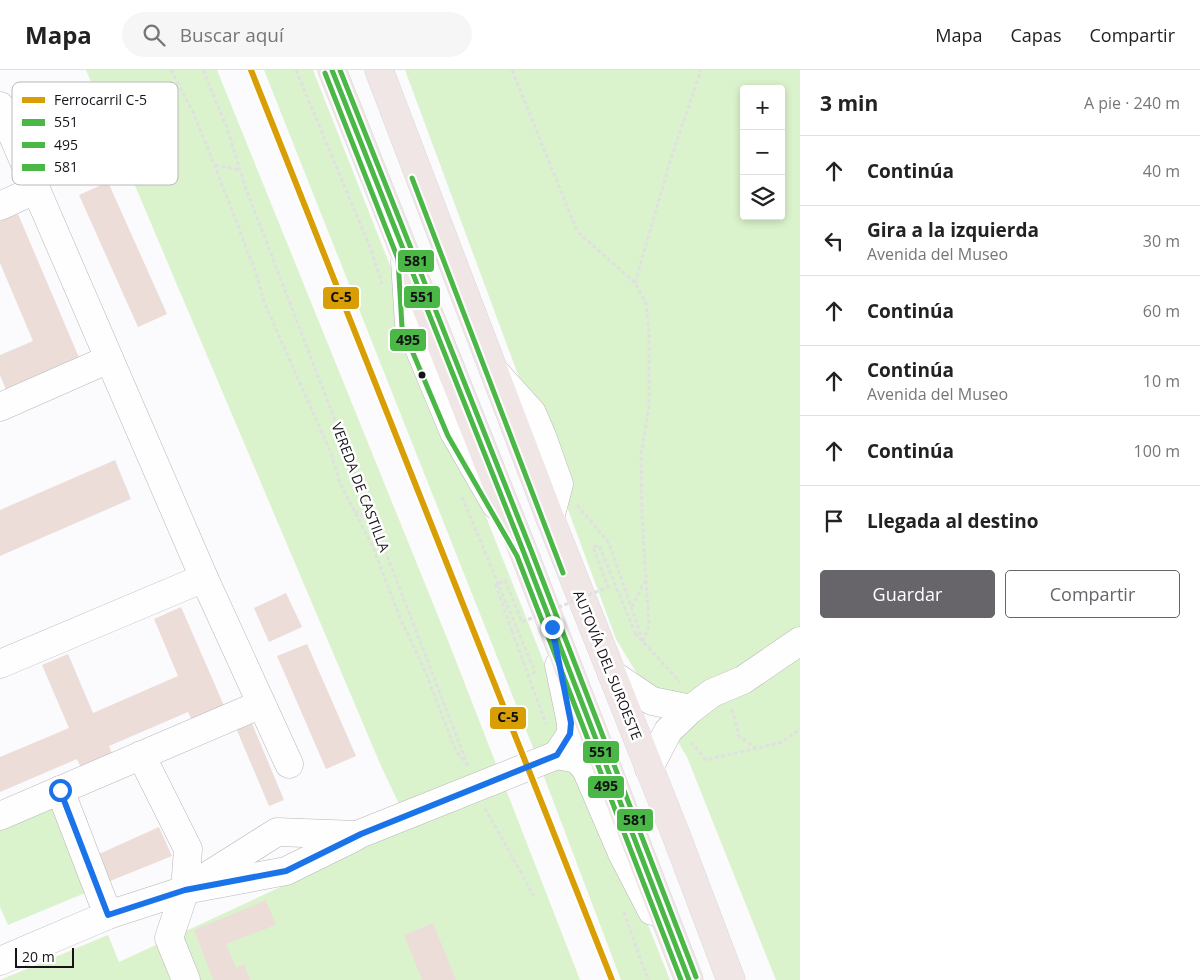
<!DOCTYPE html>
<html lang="es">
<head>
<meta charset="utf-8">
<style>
  body { margin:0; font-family:"Open Sans",sans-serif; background:#f6f6f6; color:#222 }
  .controls { position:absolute; right:15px; top:15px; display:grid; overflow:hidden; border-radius:5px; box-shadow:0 2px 8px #0003 }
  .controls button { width:45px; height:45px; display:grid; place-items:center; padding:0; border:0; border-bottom:1px solid #e0e0e0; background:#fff; color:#222; font:25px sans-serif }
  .scale { position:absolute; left:15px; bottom:12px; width:59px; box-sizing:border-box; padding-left:5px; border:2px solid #18131b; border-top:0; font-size:14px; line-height:18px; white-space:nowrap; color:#18131b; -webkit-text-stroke:4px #fff; paint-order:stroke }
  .stop { position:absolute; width:15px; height:15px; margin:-11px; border:4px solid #1a73e8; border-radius:50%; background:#fff }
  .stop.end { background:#1a73e8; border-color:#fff; box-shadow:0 1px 5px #0008 }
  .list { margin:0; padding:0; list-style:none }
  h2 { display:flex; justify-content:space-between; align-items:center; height:65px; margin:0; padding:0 20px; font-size:21px }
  h2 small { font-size:16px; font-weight:400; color:#767676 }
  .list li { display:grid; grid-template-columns:32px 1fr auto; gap:15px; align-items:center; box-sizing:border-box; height:70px; padding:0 20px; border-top:1px solid #e0e0e0 }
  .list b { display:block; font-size:19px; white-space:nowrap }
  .list p { margin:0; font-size:16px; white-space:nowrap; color:#767676 }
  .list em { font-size:16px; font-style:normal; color:#767676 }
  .actions { display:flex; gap:10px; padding:15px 20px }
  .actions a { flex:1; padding:11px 0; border:1px solid #67646a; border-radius:5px; text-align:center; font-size:18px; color:#67646a }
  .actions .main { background:#67646a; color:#fff }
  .icon { flex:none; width:28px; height:28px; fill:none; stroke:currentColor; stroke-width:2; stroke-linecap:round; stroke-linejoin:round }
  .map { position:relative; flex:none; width:800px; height:910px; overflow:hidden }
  header { display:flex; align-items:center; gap:30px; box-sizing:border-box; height:70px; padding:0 25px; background:#fff; border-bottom:1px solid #e0e0e0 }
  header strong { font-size:24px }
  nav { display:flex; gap:28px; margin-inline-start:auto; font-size:18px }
  .search { width:350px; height:45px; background:#f6f6f6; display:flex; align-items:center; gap:12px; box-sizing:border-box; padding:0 18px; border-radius:28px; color:#767676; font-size:19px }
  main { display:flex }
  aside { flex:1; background:#fff }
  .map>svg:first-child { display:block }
  .green { fill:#dbf3cd; fill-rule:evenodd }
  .building { fill:#ecddd9 }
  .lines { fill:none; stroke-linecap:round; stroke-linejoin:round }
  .minor-casing { stroke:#b7b5b9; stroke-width:29 }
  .highway-casing { stroke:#d8d8da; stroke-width:29 }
  .path { stroke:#e0e0e0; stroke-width:3; stroke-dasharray:4 2.5; stroke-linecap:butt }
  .minor { stroke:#fefeff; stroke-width:28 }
  .highway { stroke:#f1e6e6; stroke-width:28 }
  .path-bridge { stroke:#e0e0e0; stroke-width:3; stroke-dasharray:4 2.5; stroke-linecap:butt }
  .bus-1-casing { stroke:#fff; stroke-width:9 }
  .bus-2-casing { stroke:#fff; stroke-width:9 }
  .bus-3-casing { stroke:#fff; stroke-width:9 }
  .bus-1 { stroke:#4ab747; stroke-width:5 }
  .bus-2 { stroke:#4ab747; stroke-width:5 }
  .bus-3 { stroke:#4ab747; stroke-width:5 }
  .rail-1-casing { stroke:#fff; stroke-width:10 }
  .rail-1 { stroke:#d89e04; stroke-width:6 }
  .route { stroke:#1a73e8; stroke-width:6 }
  .bus-dot { fill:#18131b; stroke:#fff; stroke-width:2 }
  .labels { text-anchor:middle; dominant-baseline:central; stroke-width:5; stroke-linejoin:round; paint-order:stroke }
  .street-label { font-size:14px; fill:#18131b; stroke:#fff }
  .key { fill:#fff; stroke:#bab8bb; stroke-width:1 }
  .key-label { font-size:14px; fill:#18131b }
  .line-badge { stroke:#fff; stroke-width:2 }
  .pale-badge-label { font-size:14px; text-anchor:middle; font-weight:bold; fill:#111 }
</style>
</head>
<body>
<header>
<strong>Mapa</strong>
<div class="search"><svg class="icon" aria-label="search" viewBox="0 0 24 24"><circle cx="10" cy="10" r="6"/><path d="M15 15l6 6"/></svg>Buscar aquí</div>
<nav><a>Mapa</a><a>Capas</a><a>Compartir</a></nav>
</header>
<main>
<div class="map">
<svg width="800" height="910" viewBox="0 0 800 910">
  <rect width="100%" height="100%" fill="#fbfafc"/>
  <!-- green -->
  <g class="green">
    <polygon points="86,0 217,0 449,573 580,910 0,910 108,865 119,892 410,757 381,696"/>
    <polygon points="264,0 313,0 391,198 399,252 475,419 670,910 621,910 532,675"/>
    <path d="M 405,0 L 800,0 L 800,910 L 776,910 L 687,687 L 616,569 ZM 744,19 L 781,19 L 781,146 L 744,146 Z"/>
    <polygon points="54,734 90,821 8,855 0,837 0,758"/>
  </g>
  <!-- building -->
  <g class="building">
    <polygon points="108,112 167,244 138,257 79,125"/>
    <polygon points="18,144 80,290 7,322 0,305 0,285 33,271 0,193 0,151"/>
    <polygon points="115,390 131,429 0,486 0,440"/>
    <polygon points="286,523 302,557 269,572 254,538"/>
    <polygon points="181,537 225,638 193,652 188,642 109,676 113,686 82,700 77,689 0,722 0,687 69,658 42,595 68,584 93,643 178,606 154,549"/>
    <polygon points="307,574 356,686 326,699 277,586"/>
    <polygon points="251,651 284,730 269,736 236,658"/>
    <polygon points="159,757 172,786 110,811 99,784"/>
    <polygon points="266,830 276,855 226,874 236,898 244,894 250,910 213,910 194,860"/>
    <polygon points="433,853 456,910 422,910 404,865"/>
  </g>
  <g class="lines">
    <!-- minor casing -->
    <g class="minor-casing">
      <g id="minor">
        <polyline points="0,36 204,508 289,694"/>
        <polyline points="0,136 35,120"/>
        <polyline points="405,191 409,254 454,362 496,435"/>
        <polyline points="494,301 532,343 542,366 559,414 550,448"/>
        <polyline points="0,337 109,289"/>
        <polyline points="0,594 204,508"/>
        <polyline points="612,604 652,631 691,639"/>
        <polyline points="141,685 188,779 185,820"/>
        <polyline points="557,685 571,664 571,653 559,595"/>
        <polyline points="649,698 668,661 691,639 712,623 743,610 800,571"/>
        <polyline points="60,720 108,845"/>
        <polyline points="0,746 261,634"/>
        <polyline points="0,891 108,845 185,820 277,762 357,765 557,685 577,689 586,699 622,783 652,841"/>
        <polyline points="186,910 169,868 185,820 286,801 355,767"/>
      </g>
    </g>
    <!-- highway casing -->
    <g class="highway-casing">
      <g id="highway">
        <polyline points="332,0 524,483 689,910"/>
        <polyline points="379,0 550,448 676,765 731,910"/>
      </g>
    </g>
    <!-- path -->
    <g class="path">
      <polyline points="171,0 193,42 216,99 256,203 264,232 331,383 340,413 372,475 401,550 426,603 455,679 466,694"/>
      <polyline points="203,0 226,55 246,119 468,696"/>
      <polyline points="296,0 372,182 382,214"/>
      <polyline points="512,0 577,161 635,213 646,234 649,263 649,336 641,385 642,445 649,555 643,572"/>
      <polyline points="215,95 240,100"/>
      <polyline points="635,213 671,88 701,0"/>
      <polyline points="462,427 535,602 528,606"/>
      <polyline points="577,435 609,473 643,571"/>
      <polyline points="355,441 374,451"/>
      <polyline points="632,537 646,509"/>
      <polyline points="512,561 546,654"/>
      <polyline points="635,563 680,612"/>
      <polyline points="732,639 739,666 756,678"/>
      <polyline points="691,672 706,690 782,672 800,659"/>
      <polyline points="485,738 534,826"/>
      <polyline points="624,842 648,910"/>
    </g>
    <!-- minor -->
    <use href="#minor" class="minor"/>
    <!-- highway -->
    <use href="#highway" class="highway"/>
    <!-- path-bridge -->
    <polyline class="path-bridge" points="512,561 496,516 505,510 522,552 608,517 593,477 599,475 635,563"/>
    <!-- bus-1 casing -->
    <g class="bus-1-casing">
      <polyline id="bus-1" points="332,0 524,483 689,910"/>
    </g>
    <!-- bus-2 casing -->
    <g class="bus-2-casing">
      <g id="bus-2">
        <polyline points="325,3 398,189 402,257 448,366 517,486 681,910"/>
        <polyline points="412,108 563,503"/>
      </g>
    </g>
    <!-- bus-3 casing -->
    <g class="bus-3-casing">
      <polyline id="bus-3" points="340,0 531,480 696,907"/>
    </g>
    <!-- bus-1 -->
    <use href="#bus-1" class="bus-1"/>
    <!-- bus-2 -->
    <use href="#bus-2" class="bus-2"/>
    <!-- bus-3 -->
    <use href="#bus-3" class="bus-3"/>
    <!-- rail-1 casing -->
    <g class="rail-1-casing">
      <polyline id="rail-1" points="251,0 612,910"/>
    </g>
    <!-- rail-1 -->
    <use href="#rail-1" class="rail-1"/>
  </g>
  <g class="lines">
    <!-- route -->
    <polyline class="route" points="60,720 108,845 185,820 286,801 361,764 557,685 570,664 571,653 552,557"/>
  </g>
  <!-- markers -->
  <circle class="bus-dot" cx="422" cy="305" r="4.5"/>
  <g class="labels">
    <!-- street labels -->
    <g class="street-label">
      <text transform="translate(361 417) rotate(69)">VEREDA DE CASTILLA</text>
      <text transform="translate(608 595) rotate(68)">AUTOVÍA DEL SUROESTE</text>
    </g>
  </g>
  <!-- legend -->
  <rect x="12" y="12" width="166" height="103" rx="8" class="key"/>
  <rect x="22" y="27" width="23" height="6" fill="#d89e04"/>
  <rect x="22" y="49" width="23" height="7" fill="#4ab747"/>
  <rect x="22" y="72" width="23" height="6" fill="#4ab747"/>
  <rect x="22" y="94" width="23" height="7" fill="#4ab747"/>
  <g class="key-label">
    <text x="54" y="35">Ferrocarril C-5</text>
    <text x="54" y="57">551</text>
    <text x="54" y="80">495</text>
    <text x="54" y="102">581</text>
  </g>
  <g class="line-badge">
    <rect x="397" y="179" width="38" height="24" rx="5" fill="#4ab747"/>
    <rect x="403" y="215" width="38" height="24" rx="5" fill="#4ab747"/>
    <rect x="322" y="216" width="38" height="24" rx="5" fill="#d89e04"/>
    <rect x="389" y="258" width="38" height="24" rx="5" fill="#4ab747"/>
    <rect x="489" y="636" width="38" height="24" rx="5" fill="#d89e04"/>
    <rect x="582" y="670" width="38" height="24" rx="5" fill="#4ab747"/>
    <rect x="587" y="705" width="38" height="24" rx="5" fill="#4ab747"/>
    <rect x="616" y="738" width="38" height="24" rx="5" fill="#4ab747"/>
  </g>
  <g class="pale-badge-label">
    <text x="416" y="196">581</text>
    <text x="422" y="232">551</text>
    <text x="341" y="232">C-5</text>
    <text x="408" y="275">495</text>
    <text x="508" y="652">C-5</text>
    <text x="601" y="687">551</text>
    <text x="606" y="721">495</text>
    <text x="635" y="755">581</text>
  </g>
</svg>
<div class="controls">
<button>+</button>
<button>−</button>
<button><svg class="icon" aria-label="layers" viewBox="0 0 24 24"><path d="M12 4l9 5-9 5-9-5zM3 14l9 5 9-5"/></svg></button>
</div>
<div class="scale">20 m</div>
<div class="stop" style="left:60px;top:720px"></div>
<div class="stop end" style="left:552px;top:557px"></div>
</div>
<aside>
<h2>3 min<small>A pie · 240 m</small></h2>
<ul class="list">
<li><svg class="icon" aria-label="ahead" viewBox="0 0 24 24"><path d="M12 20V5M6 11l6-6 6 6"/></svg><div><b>Continúa</b></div><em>40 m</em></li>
<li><svg class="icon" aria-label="left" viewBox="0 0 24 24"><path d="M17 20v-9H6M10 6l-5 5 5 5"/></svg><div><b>Gira a la izquierda</b><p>Avenida del Museo</p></div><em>30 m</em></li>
<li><svg class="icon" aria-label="ahead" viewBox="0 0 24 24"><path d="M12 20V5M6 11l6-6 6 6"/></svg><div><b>Continúa</b></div><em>60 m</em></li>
<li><svg class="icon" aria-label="ahead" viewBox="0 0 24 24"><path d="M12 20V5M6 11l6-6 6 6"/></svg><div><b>Continúa</b><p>Avenida del Museo</p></div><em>10 m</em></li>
<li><svg class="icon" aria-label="ahead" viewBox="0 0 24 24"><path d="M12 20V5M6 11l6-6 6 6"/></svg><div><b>Continúa</b></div><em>100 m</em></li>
<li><svg class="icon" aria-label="arrive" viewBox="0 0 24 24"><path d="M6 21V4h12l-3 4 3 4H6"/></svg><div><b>Llegada al destino</b></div></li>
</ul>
<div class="actions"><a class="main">Guardar</a><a>Compartir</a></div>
</aside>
</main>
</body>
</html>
